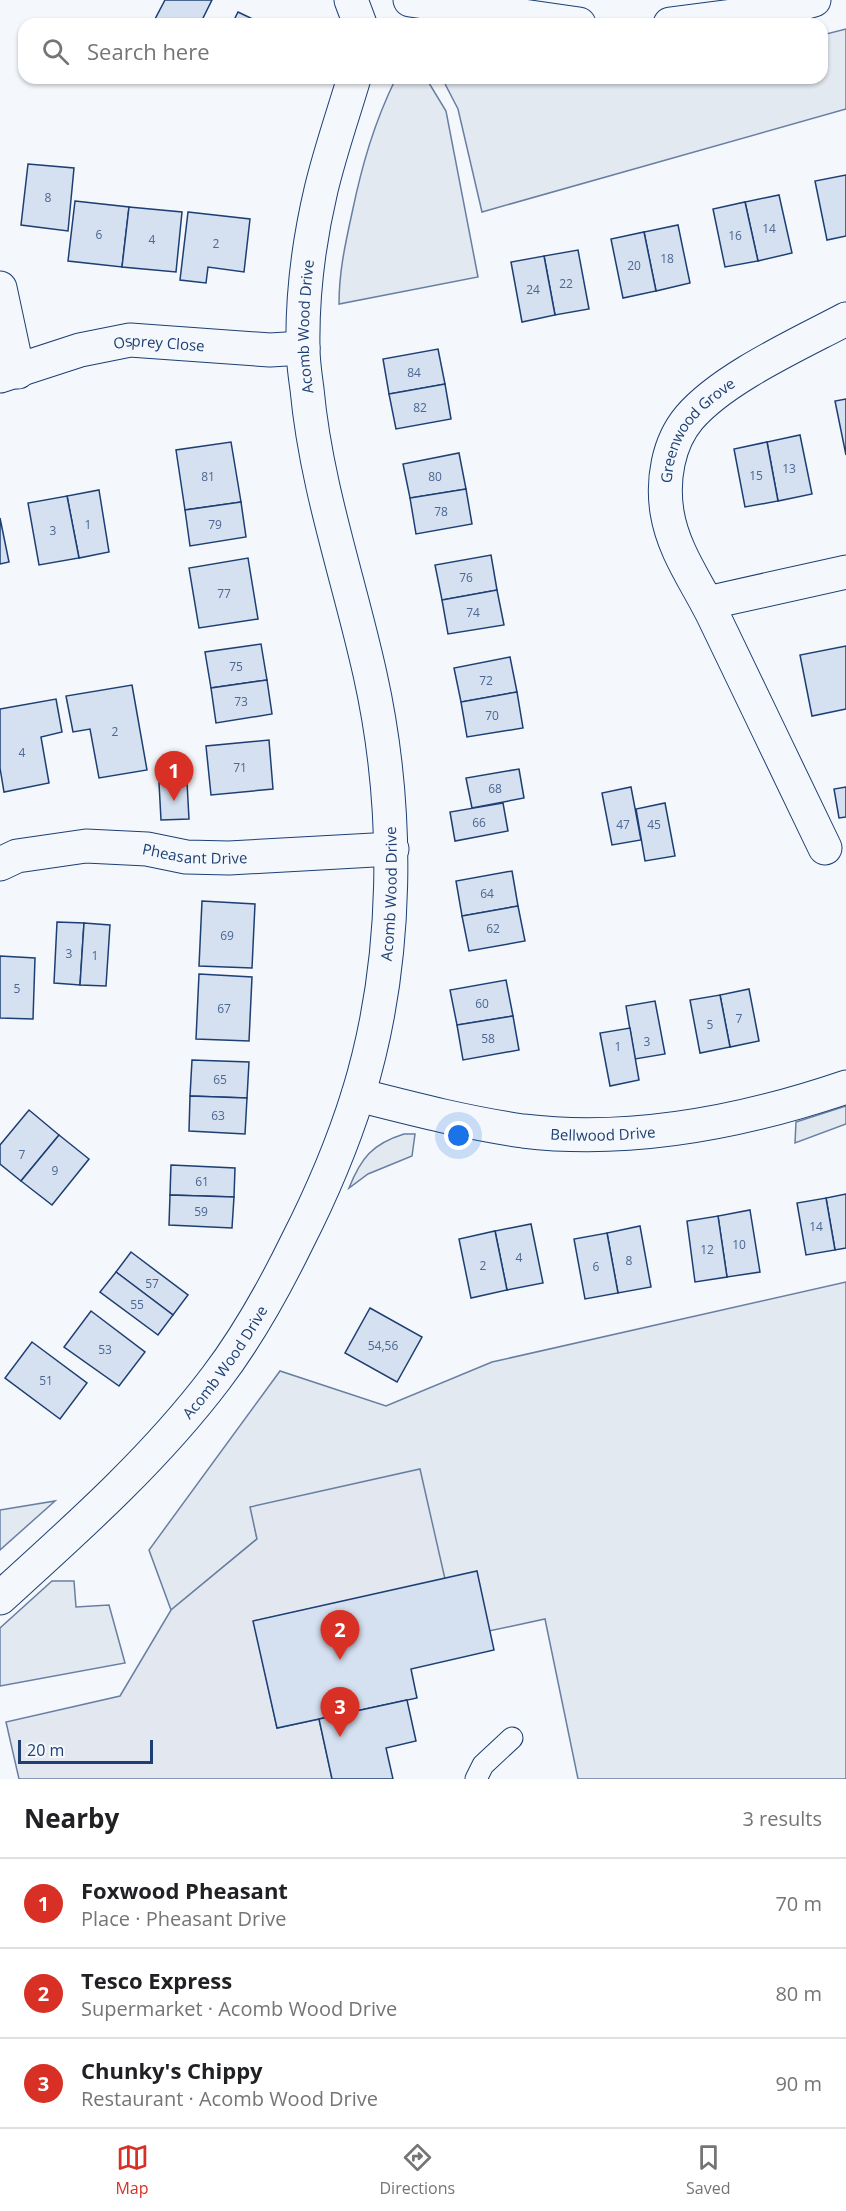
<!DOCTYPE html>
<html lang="en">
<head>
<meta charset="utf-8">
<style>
  body { margin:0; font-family:"Open Sans",sans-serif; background:#f6f6f6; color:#202124 }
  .scale { position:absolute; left:18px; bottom:15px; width:135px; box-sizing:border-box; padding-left:6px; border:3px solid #1d3f73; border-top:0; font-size:16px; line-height:21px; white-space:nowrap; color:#1d3f73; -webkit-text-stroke:4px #f4f7fb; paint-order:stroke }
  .you { position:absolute; left:459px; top:1136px; width:21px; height:21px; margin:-15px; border:4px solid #fff; border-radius:50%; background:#1a73e8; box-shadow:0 0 0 9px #1a73e833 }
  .badge { display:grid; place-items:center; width:39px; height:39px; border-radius:50%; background:#d93025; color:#fff; font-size:20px; font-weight:700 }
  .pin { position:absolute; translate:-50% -50px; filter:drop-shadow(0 2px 3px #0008) }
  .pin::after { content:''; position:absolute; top:32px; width:21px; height:18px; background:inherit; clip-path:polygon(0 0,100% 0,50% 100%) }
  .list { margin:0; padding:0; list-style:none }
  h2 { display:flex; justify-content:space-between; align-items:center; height:78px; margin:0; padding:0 24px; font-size:26px }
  h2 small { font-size:20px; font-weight:400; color:#757577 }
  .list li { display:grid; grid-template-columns:39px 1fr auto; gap:18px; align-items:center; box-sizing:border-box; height:90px; padding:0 24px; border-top:2px solid #e0e0e0 }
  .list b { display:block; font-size:22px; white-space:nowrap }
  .list p { margin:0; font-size:20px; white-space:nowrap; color:#757577 }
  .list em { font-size:20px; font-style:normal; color:#757577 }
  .icon { flex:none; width:33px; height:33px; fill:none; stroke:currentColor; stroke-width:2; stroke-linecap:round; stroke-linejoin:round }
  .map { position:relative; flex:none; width:846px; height:1779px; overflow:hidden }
  .search { position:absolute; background:#fff; box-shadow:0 2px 4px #0004; left:18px; right:18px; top:18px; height:66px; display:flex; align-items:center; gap:15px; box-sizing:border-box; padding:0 21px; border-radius:18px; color:#757577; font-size:22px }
  .sheet { height:348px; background:#fff }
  nav { display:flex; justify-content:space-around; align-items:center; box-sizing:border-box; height:84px; border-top:2px solid #e0e0e0; background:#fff; font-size:16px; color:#757577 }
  nav a { display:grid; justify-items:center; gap:3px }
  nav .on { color:#d93025 }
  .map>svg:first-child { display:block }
  .green { fill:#e3e9f0; stroke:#687fa3; stroke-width:1.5 }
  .parking { fill:#e3e8f0; stroke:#687fa3; stroke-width:1.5 }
  .building { fill:#d5e0f0; stroke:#1d3f73; stroke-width:1.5 }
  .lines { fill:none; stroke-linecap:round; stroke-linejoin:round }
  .lane-casing { stroke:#1d3f73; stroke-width:23 }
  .street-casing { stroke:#1d3f73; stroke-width:35 }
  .lane { stroke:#f4f7fb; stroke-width:21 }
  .street { stroke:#f4f7fb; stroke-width:33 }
  .labels { text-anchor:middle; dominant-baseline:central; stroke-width:4.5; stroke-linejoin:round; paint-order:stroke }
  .number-label { font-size:12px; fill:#4b6792 }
  .street-label { font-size:15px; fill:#1d3f73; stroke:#f4f7fb }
</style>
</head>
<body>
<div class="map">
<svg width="846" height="1779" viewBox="0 0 846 1779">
  <rect width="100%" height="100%" fill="#f4f7fb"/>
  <!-- green -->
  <g class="green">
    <polygon points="846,29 846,109 482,212 458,109 442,78 822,78 822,35"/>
    <path d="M 396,78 L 426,78 L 446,111 L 478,277 L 339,304 C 339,272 345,245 352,213 C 362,165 374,123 396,78 Z"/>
    <polygon points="846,1106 846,1124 795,1143 796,1122"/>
    <path d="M 404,1134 L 415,1134 L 412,1156 L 368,1174 L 349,1188 C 361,1158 372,1144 404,1134 Z"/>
    <polygon points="846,1282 846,1779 578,1779 545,1619 489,1631 445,1579 251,1507 257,1539 171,1610 149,1550 280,1371 386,1406 492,1362"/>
    <polygon points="55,1501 0,1550 0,1510"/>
    <polygon points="52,1581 74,1581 76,1607 109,1605 125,1663 0,1686 0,1628"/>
  </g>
  <!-- parking -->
  <polygon class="parking" points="420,1469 445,1579 254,1621 277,1728 319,1719 332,1779 19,1779 6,1722 120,1696 171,1610 257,1539 250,1507"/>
  <!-- building -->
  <g class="building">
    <polygon points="165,0 212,0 200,24 160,24 154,21"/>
    <polygon points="238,12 263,24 232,24"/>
    <polygon points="28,164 74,168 68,231 21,225"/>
    <polygon points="846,175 846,236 827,240 815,181"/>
    <polygon points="779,195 792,253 758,261 745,202"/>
    <polygon points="75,201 129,207 122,267 68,261"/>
    <polygon points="745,202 758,261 725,267 713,209"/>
    <polygon points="129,207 182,212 176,272 122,267"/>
    <polygon points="188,212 250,219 244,272 208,267 206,283 180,280"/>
    <polygon points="678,225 690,283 656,291 644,232"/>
    <polygon points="644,232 656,291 623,298 611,239"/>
    <polygon points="578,250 589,309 555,315 544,256"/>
    <polygon points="544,256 555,315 522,322 511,262"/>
    <polygon points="438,349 445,384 389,394 383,359"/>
    <polygon points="445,384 451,419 396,429 389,394"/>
    <polygon points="846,399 846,455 835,401"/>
    <polygon points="800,435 812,494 778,501 767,442"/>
    <polygon points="231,442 241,502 185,510 176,450"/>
    <polygon points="767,442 778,501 745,507 734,449"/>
    <polygon points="459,453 466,489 410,498 403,464"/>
    <polygon points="466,489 472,524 416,534 410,498"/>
    <polygon points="99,490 109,552 79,558 67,496"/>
    <polygon points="67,496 79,558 39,565 28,503"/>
    <polygon points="241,502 246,537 190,546 185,510"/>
    <polygon points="0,518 9,562 0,564"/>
    <polygon points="491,555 497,590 442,600 435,565"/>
    <polygon points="248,558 258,619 199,628 189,568"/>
    <polygon points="497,590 504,625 448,634 442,600"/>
    <polygon points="261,644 267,680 211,688 205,652"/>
    <polygon points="846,646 846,709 812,716 800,655"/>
    <polygon points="510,657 517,692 461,702 454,668"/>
    <polygon points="267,680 272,714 216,723 211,688"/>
    <polygon points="132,685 147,770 99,778 90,729 73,732 66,696"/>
    <polygon points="517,692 523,728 467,737 461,702"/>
    <polygon points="56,699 62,732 41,737 49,783 4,792 0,768 0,709"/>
    <polygon points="269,740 273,789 211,795 206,746"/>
    <polygon points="519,769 524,798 472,808 466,778"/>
    <polygon points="187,782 189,819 161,820 159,783"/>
    <polygon points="631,787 641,840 612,845 602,793"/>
    <polygon points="846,787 846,817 839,818 834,789"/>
    <polygon points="503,803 508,831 455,841 450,812"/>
    <polygon points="665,803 675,856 645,861 636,809"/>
    <polygon points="512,871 518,906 462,916 456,881"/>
    <polygon points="202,901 255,904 252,968 199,966"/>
    <polygon points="518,906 525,941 469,951 462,916"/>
    <polygon points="57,922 84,923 80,985 54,983"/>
    <polygon points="84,923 110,925 106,986 80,985"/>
    <polygon points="0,956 35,958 33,1019 0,1018"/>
    <polygon points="199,974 252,977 249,1041 196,1039"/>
    <polygon points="506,980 513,1016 457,1025 450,990"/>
    <polygon points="749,989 759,1041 730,1047 720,995"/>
    <polygon points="720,995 730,1047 700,1053 690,1000"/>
    <polygon points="655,1001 665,1054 635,1059 626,1006"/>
    <polygon points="513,1016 519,1050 463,1060 457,1025"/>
    <polygon points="630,1028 639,1080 610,1086 600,1033"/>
    <polygon points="192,1060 249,1062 247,1098 190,1096"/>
    <polygon points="190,1096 247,1098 245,1134 189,1131"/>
    <polygon points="29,1110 59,1135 21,1181 0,1164 0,1145"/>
    <polygon points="59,1135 89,1159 52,1205 21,1181"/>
    <polygon points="171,1165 235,1168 234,1197 170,1195"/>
    <polygon points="846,1194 846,1248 835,1250 826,1198"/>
    <polygon points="170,1195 234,1197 232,1228 169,1225"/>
    <polygon points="826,1198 835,1250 806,1255 797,1203"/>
    <polygon points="750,1210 760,1272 727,1277 718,1216"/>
    <polygon points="718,1216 727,1277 695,1282 687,1221"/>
    <polygon points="531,1224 543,1283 507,1290 495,1231"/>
    <polygon points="640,1226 651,1287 618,1293 607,1233"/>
    <polygon points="495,1231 507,1290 471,1298 459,1239"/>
    <polygon points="607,1233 618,1293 585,1299 574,1239"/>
    <polygon points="131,1252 188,1295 173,1315 116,1272"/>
    <polygon points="116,1272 173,1315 158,1335 100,1292"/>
    <polygon points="370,1308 422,1337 397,1382 345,1353"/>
    <polygon points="91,1311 145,1352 119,1386 64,1347"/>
    <polygon points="32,1342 87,1383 60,1419 5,1378"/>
    <polygon points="477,1571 494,1650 411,1669 417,1698 277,1728 253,1621"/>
    <polygon points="407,1700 416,1741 386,1748 393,1779 332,1779 319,1719"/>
  </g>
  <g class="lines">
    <!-- lane casing -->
    <g class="lane-casing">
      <polyline id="lane" points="476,1779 483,1765 512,1738"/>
    </g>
    <!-- street casing -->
    <g class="street-casing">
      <g id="street">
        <polyline points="351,0 360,24"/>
        <polyline points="410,0 579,24"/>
        <polyline points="670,24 780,10 814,0"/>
        <polyline points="0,288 18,372"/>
        <path id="s1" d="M 0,376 L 80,350 L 130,340 L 270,350 L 303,348"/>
        <polyline points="707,603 846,572"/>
        <path id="s2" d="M 825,848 C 788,770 750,693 713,615 C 696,581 673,550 667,512 C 662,480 668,443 689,418 C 723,378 799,344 846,319"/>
        <path id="s3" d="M 0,864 L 17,856 L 86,846 L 147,849 L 186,857 L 229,858 L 392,849"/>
        <path id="s4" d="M 358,1095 C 413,1109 467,1123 523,1131 C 632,1144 743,1122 846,1087"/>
        <path id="s5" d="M 0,1598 C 76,1529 154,1460 216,1378 C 248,1336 274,1289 297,1242 C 321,1195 342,1146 358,1095 C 399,962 400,809 370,674 C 349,579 316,487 307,389 C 305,375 303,361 303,348 C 302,295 309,241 321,190 C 330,152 343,115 354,78"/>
      </g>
    </g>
    <!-- lane -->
    <use href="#lane" class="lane"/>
    <!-- street -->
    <use href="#street" class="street"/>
  </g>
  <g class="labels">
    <!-- number labels -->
    <g class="number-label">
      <text x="48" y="197">8</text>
      <text x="769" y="228">14</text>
      <text x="99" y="234">6</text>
      <text x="735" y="235">16</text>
      <text x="152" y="239">4</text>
      <text x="216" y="243">2</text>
      <text x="667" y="258">18</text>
      <text x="634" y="265">20</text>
      <text x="566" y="283">22</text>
      <text x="533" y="289">24</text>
      <text x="414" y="372">84</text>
      <text x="420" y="407">82</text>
      <text x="789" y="468">13</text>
      <text x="756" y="475">15</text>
      <text x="208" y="476">81</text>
      <text x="435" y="476">80</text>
      <text x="441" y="511">78</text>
      <text x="88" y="524">1</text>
      <text x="215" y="524">79</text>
      <text x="53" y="530">3</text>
      <text x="466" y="577">76</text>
      <text x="224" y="593">77</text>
      <text x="473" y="612">74</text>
      <text x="236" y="666">75</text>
      <text x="486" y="680">72</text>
      <text x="241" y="701">73</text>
      <text x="492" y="715">70</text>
      <text x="115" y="731">2</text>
      <text x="22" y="752">4</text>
      <text x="240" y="767">71</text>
      <text x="495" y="788">68</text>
      <text x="479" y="822">66</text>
      <text x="623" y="824">47</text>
      <text x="654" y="824">45</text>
      <text x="487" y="893">64</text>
      <text x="493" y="928">62</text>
      <text x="227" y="935">69</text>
      <text x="69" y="953">3</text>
      <text x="95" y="955">1</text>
      <text x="17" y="988">5</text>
      <text x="482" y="1003">60</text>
      <text x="224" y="1008">67</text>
      <text x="739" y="1018">7</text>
      <text x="710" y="1024">5</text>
      <text x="488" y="1038">58</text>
      <text x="647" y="1041">3</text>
      <text x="618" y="1046">1</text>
      <text x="220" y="1079">65</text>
      <text x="218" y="1115">63</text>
      <text x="22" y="1154">7</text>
      <text x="55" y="1170">9</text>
      <text x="202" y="1181">61</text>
      <text x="201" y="1211">59</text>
      <text x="816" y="1226">14</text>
      <text x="739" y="1244">10</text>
      <text x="707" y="1249">12</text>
      <text x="519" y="1257">4</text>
      <text x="629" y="1260">8</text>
      <text x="483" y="1265">2</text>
      <text x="596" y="1266">6</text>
      <text x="152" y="1283">57</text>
      <text x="137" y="1304">55</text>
      <text x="383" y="1345">54,56</text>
      <text x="105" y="1349">53</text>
      <text x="46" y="1380">51</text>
    </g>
    <!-- street labels -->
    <g class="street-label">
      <text stroke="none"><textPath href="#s5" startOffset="1407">Acomb Wood Drive</textPath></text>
      <text stroke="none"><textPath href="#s1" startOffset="164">Osprey Close</textPath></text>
      <text stroke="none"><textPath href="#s2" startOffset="465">Greenwood Grove</textPath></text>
      <text stroke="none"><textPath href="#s3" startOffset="198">Pheasant Drive</textPath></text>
      <text stroke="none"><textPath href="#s5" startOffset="831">Acomb Wood Drive</textPath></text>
      <text stroke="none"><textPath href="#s4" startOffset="249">Bellwood Drive</textPath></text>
      <text stroke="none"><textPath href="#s5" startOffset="327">Acomb Wood Drive</textPath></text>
    </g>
  </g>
</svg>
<div class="scale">20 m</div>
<div class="you"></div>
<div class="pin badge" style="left:174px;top:801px">1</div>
<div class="pin badge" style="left:340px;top:1660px">2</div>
<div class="pin badge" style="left:340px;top:1737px">3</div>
<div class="search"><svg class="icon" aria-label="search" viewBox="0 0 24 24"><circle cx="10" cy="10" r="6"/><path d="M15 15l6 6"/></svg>Search here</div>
</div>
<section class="sheet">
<h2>Nearby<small>3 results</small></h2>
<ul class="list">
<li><span class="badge">1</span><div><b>Foxwood Pheasant</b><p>Place · Pheasant Drive</p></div><em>70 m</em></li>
<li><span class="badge">2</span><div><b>Tesco Express</b><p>Supermarket · Acomb Wood Drive</p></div><em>80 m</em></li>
<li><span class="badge">3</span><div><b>Chunky's Chippy</b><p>Restaurant · Acomb Wood Drive</p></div><em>90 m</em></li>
</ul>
</section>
<nav>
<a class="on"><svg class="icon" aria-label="map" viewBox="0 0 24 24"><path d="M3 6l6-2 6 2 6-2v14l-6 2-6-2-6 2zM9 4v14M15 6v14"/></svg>Map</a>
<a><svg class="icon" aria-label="directions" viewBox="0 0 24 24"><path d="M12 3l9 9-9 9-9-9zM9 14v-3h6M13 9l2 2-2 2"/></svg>Directions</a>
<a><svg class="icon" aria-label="saved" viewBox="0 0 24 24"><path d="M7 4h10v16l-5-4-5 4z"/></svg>Saved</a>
</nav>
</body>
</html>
